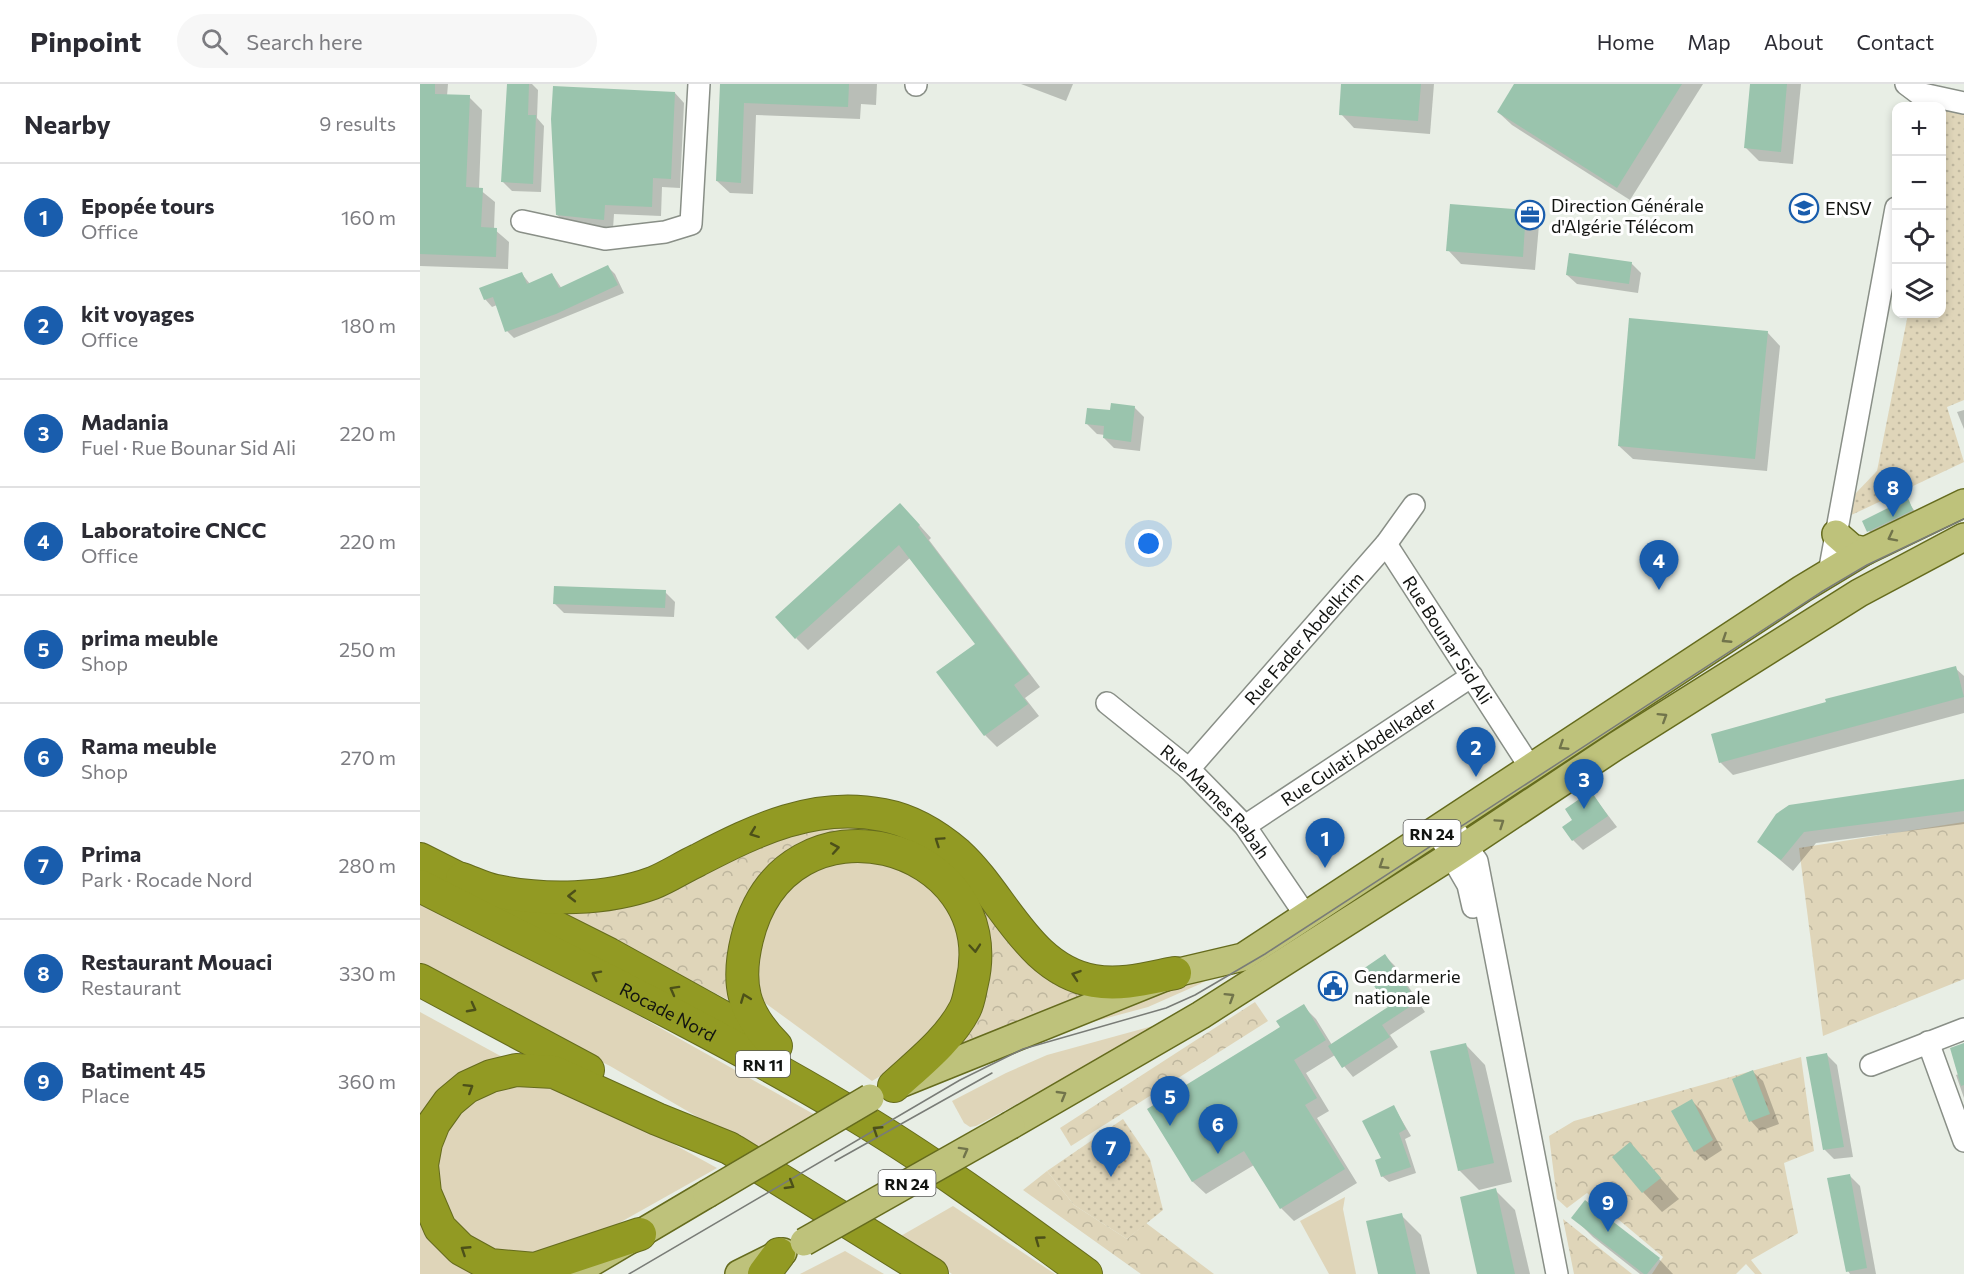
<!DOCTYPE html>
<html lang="en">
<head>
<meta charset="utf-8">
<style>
  body { margin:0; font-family:Commissioner,sans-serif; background:#f7f7f7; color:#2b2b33 }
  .controls { position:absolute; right:18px; top:18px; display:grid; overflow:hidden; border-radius:12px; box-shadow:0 3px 9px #0003 }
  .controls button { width:54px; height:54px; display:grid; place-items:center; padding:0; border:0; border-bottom:2px solid #e1e1e2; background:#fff; color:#2b2b33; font:30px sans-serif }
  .you { position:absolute; left:729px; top:460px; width:21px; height:21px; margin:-15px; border:4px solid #fff; border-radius:50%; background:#1a73e8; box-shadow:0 0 0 9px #1a73e833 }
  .badge { display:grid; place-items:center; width:39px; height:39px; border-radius:50%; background:#195dad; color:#fff; font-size:20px; font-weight:700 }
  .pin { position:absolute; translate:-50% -50px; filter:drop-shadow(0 2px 3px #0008) }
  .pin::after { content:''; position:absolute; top:32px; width:21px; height:18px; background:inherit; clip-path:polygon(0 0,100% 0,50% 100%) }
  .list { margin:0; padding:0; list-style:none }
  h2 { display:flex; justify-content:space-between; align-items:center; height:78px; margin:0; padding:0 24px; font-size:26px }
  h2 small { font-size:20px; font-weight:400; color:#7c7c81 }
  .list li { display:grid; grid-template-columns:39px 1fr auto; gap:18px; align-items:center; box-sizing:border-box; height:108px; padding:0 24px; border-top:2px solid #e1e1e2 }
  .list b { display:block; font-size:22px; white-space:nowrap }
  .list p { margin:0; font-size:20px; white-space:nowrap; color:#7c7c81 }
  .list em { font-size:20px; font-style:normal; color:#7c7c81 }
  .icon { flex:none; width:33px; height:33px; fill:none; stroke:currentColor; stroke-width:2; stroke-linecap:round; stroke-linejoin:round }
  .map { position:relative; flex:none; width:1544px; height:1190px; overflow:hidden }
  header { display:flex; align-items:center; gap:36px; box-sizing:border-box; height:84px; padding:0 30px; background:#fff; border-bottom:2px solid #e1e1e2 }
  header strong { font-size:28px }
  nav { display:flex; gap:33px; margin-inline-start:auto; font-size:21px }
  .search { width:420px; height:54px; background:#f7f7f7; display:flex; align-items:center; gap:15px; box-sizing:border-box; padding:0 21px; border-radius:33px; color:#7c7c81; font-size:22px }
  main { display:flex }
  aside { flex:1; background:#fff }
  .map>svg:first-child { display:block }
  .grass { fill:#dfd5b9 }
  .forest { fill:url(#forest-crowns) }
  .park { fill:url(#park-dots) }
  .shadow { fill:#0003 }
  .building { fill:#9ac4ad }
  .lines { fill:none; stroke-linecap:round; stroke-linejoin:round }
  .minor-casing { stroke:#898f87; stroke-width:24 }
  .major-casing { stroke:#656b1d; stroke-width:30 }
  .highway-casing { stroke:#656b1d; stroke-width:34 }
  .minor { stroke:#fff; stroke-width:21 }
  .major { stroke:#bec27b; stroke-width:27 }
  .highway { stroke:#929a23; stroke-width:32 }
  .tram { stroke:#797c77; stroke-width:1.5 }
  .major-bridge-casing { stroke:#656b1d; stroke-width:30; stroke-linecap:butt }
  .major-bridge { stroke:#bec27b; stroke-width:27 }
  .oneway { stroke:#71744b }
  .oneway2 { stroke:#4c5019 }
  .labels { text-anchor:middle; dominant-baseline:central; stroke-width:6; stroke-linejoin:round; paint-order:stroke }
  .shield { fill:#fff; stroke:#595a58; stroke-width:1.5 }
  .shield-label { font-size:16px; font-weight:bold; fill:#121411 }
  .poi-label { font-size:18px; fill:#121411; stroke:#fff; text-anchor:start }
  .street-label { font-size:18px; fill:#121411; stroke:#fff }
</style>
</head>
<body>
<header>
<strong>Pinpoint</strong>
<div class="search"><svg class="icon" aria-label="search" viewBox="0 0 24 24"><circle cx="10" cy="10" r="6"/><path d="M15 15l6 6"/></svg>Search here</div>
<nav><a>Home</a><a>Map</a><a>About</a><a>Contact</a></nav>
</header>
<main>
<aside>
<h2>Nearby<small>9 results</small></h2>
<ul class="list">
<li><span class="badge">1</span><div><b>Epopée tours</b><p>Office</p></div><em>160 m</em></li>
<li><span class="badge">2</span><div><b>kit voyages</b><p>Office</p></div><em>180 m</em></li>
<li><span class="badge">3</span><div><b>Madania</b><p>Fuel · Rue Bounar Sid Ali</p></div><em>220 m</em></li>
<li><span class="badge">4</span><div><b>Laboratoire CNCC</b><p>Office</p></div><em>220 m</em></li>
<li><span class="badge">5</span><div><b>prima meuble</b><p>Shop</p></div><em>250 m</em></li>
<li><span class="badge">6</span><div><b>Rama meuble</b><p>Shop</p></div><em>270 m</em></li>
<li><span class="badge">7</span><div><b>Prima</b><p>Park · Rocade Nord</p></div><em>280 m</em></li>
<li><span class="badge">8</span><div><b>Restaurant Mouaci</b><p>Restaurant</p></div><em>330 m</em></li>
<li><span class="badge">9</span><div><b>Batiment 45</b><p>Place</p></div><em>360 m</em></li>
</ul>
</aside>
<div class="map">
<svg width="1544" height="1190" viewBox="0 0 1544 1190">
  <defs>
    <pattern id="forest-crowns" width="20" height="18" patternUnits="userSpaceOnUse" patternTransform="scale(1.5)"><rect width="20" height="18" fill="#dfd5b9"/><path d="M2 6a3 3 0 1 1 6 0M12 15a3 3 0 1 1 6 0" fill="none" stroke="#beb69e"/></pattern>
    <pattern id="park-dots" width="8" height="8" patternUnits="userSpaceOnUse" patternTransform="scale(1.5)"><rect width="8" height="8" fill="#dfd5b9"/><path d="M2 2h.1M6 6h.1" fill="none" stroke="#beb69e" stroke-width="1.8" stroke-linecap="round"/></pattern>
  </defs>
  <rect width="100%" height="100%" fill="#e8eee5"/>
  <!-- grass -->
  <g class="grass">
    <polygon points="481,775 540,830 540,910 492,973 452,997 337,913 332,872 345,827 396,777"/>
    <polygon points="0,819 155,896 397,1032 336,1067 190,982 0,887"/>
    <polygon points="815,880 780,900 728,923 650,944"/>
    <polygon points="0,928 86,975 0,1043"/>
    <polygon points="751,937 556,1042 550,1043 544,1039 532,1017 586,989 627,971"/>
    <polygon points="142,999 297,1084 167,1157 135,1171 76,1171 38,1151 13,1100 12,1078 35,1026 75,1001"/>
    <polygon points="925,1113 923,1125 936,1190 909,1190 880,1137"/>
    <polygon points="533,1122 635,1190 532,1190 479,1153"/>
    <polygon points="0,1127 68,1190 0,1190"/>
    <polygon points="425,1167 464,1190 380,1190"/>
  </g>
  <!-- forest -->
  <g class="forest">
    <path d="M 411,735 L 498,751 L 599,858 L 696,907 L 513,976 L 561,850 L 464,750 C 433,746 409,754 380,765 L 318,921 L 128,822 L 276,789 Z"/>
    <polygon points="1544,738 1544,895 1403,952 1379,764"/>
    <polygon points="835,918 848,937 651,1062 640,1044"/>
    <polygon points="1381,973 1394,1067 1364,1079 1378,1149 1331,1176 1342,1190 1335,1190 1326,1180 1316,1190 1232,1190 1243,1173 1167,1109 1147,1124 1137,1115 1129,1052 1154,1037"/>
    <polygon points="627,1087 654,1121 707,1155 726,1139 794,1190 721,1190 603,1106"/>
    <polygon points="1143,1135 1212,1190 1154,1190"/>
  </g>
  <!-- park -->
  <g class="park">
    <polygon points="1522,25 1544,27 1544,316 1527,323 1544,378 1425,434 1434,411 1457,387 1488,230 1522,230"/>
    <polygon points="703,1035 730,1075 743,1126 707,1155 654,1121 627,1087"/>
  </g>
  <!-- shadow -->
  <g class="shadow">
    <polygon points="0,0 28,0 27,12 49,13 62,26 59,105 75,118 74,145 89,158 88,185 0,182"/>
    <polygon points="88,0 112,0 118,6 117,34 124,42 121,108 92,107 83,98"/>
    <polygon points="301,0 457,0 456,21 441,20 440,35 336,31 333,110 310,109 297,97"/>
    <polygon points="601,0 653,0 646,17"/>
    <polygon points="923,0 1014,0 1010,50 934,44 921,30"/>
    <polygon points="1096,0 1283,0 1210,116 1092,41 1078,28"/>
    <polygon points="1331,0 1381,0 1373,80 1339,77 1326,64"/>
    <polygon points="255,9 264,19 260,104 242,103 241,132 194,130 193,145 147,140 137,131"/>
    <polygon points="1106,128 1119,141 1115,186 1041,180 1028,166"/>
    <polygon points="1211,179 1221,189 1218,209 1157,200 1147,191"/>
    <polygon points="188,183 195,190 204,209 94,254 87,247 77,221 72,223 65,215 102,190 110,200 132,190 142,205"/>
    <polygon points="1347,248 1360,262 1347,387 1213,375 1199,362"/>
    <polygon points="714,323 724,333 720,367 694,364 684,354 685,351 677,350 667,340 691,328"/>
    <polygon points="1544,326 1544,345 1537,328"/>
    <polygon points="1487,416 1498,432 1455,454 1449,447 1444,437"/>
    <polygon points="492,433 511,454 509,456 620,603 605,614 619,632 577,663 565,651 557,560 491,473 388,566 376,554"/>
    <polygon points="245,508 255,518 254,533 144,529 134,519"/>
    <polygon points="1535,584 1544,592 1544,629 1313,691 1300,678"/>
    <polygon points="1544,697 1544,740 1396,759 1373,787 1339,758"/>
    <polygon points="1171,709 1197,743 1163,766 1153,756"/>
    <polygon points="965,872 975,882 1005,928 970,951 978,963 933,993 915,971 886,989 909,1027 897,1034 937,1099 874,1137 861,1124 834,1081 786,1110 773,1098 729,1026 862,943 883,922 896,935 912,961 970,923"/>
    <polygon points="1544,959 1544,1014 1536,991 1539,990"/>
    <polygon points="1046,961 1065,981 1092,1098 1059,1106 1039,1086"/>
    <polygon points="1407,971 1417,981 1433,1073 1414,1075 1405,1066"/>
    <polygon points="1333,988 1343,997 1359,1040 1340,1047 1331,1037"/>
    <polygon points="1272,1017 1281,1026 1302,1066 1285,1077 1275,1067"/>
    <polygon points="974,1023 991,1052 985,1055 996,1089 969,1098 962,1092 963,1075"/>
    <polygon points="1210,1060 1259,1115 1242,1128 1223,1108"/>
    <polygon points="1430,1092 1440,1102 1456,1190 1430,1190 1428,1187"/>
    <polygon points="1075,1106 1095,1126 1110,1190 1059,1190"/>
    <polygon points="981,1131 1001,1151 1010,1190 959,1190"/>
    <polygon points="1153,1133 1239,1175 1253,1190 1220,1190 1173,1153"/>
  </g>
  <!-- building -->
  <g class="building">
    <polygon points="0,0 15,0 15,10 50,11 46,103 63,104 61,143 77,144 76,173 0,170"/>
    <polygon points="87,0 109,0 108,31 116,31 113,100 81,98"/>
    <polygon points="300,0 429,0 428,23 324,19 321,99 296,97"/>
    <polygon points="921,0 1001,0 998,37 919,31"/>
    <polygon points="1094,0 1262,0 1197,104 1077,28"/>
    <polygon points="1330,0 1367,0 1361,68 1324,64"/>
    <polygon points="133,2 255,8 251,95 233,94 232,123 185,121 184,136 136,131 131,35"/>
    <polygon points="1030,120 1106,126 1103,173 1026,167"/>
    <polygon points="1149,169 1212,178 1209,200 1146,191"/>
    <polygon points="188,181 198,201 136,230 85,248 73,213 64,216 59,204 102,188 107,200 132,189 139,204"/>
    <polygon points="1209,234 1348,247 1335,375 1198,362"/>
    <polygon points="691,319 715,322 711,358 683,354 684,342 665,340 667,324 690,326"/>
    <polygon points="1488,414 1493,426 1447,448 1442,437"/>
    <polygon points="480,419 500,441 498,443 609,590 594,601 608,620 564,652 516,588 555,560 479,461 375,555 355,533"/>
    <polygon points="134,502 246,506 245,524 133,520"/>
    <polygon points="1536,582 1544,613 1299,679 1291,650 1406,618 1405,615"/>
    <polygon points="1544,695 1544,727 1384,748 1361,776 1337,758 1356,730 1369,721"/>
    <polygon points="1171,707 1188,732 1152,757 1142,743 1152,736 1145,725"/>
    <polygon points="965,870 997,918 962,941 970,953 922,984 908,962 968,923 943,885"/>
    <polygon points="884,920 906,956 874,976 897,1014 885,1021 925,1085 860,1125 824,1067 772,1098 727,1025 860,943 856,937"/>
    <polygon points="1046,959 1074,1079 1038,1087 1010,967"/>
    <polygon points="1544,959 1544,1001 1541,1002 1530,964"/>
    <polygon points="1407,969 1424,1063 1403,1066 1386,973"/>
    <polygon points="1333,986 1350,1030 1329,1038 1312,995"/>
    <polygon points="1272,1015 1293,1056 1274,1068 1251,1027"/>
    <polygon points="974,1021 986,1045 979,1049 991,1083 961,1093 955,1076 961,1074 942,1037"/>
    <polygon points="1210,1058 1241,1094 1222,1109 1192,1073"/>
    <polygon points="1430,1090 1447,1184 1426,1188 1407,1094"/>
    <polygon points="1076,1104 1095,1190 1057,1190 1040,1113"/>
    <polygon points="1165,1116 1240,1174 1227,1190 1224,1190 1151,1134"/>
    <polygon points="982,1129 996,1190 958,1190 946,1137"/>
  </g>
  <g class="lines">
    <!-- minor casing -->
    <g class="minor-casing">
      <g id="minor">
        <polyline points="496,0 496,1"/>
        <polyline points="1486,0 1498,9 1544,19"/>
        <polyline points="102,137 185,155 245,148 271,140 279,0"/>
        <path id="s1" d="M 966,460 L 1110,683"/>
        <polyline points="1409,489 1476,124"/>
        <path id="s2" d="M 687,619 L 769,685 L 825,742 L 886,832"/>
        <path id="s3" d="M 769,685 L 966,460 L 994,421"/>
        <path id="s4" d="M 825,742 L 1052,592"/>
        <polyline points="1016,746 1048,801 1053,823"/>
        <polyline points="1037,749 1057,777 1137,1190"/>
        <polyline points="1508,958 1544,1057"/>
        <polyline points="1451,981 1544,945"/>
      </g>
    </g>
    <!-- major casing -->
    <g class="major-casing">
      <g id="major">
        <polyline points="1416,450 1432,464 1445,467"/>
        <polyline points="482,999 755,889 823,873 1382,505 1445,467 1544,419"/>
        <polyline points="591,1041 781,931 1032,771 1196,662 1439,509 1544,453"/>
        <polyline points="152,1190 287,1110"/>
        <polyline points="319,1190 363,1168"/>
      </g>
    </g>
    <!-- highway casing -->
    <g class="highway-casing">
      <g id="highway">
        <polyline points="0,775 189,870 346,957"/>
        <path d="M 42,795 C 53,799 65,805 76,807 C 124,817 187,816 233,799 C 248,793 263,783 278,776 C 336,746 395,717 463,731 C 490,736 517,752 538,770 C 583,811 608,886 674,897 C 701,902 729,894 755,889"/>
        <path id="s5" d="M 0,802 C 143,875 289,944 426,1026 C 509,1075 588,1133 666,1190"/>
        <polyline points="0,896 168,986"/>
        <path d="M 356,962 C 323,929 316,900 327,855 C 365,698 585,758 552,899 C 550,907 549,917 545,925 C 529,956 499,979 474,1002"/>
        <polyline points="314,1067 512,1190"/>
        <polyline points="220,1150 115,1185 70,1181 41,1165 20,1144 5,1109 2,1081 6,1059 14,1039 29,1018 47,1003 71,992 96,986 134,988 237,1035 309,1064"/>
        <polyline points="344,1190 359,1170"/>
      </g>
    </g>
    <!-- minor -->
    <use href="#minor" class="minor"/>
    <!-- major -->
    <use href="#major" class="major"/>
    <!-- highway -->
    <use href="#highway" class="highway"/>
    <!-- tram -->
    <g class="tram">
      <polyline points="415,1077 572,989"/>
      <polyline points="209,1190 540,996 603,965 746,924 775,911 845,870 1403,507 1447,481 1544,435"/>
    </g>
    <!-- major-bridge casing -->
    <g class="major-bridge-casing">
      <g id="major-bridge">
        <polyline points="287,1110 450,1014"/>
        <polyline points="384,1158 591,1041"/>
      </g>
    </g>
    <!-- major-bridge -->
    <use href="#major-bridge" class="major-bridge"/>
  </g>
  <!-- one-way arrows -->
  <defs><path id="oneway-chevron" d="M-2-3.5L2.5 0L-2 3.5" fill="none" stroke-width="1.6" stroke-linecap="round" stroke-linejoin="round" transform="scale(1.5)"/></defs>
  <g class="oneway">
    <use href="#oneway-chevron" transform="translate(1472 453) rotate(153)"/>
    <use href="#oneway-chevron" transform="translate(1306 555) rotate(147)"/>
    <use href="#oneway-chevron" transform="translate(1243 633) rotate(-32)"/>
    <use href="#oneway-chevron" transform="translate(1143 662) rotate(147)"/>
    <use href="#oneway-chevron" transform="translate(1080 739) rotate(-34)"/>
    <use href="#oneway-chevron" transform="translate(963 781) rotate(147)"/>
    <use href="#oneway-chevron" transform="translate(810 913) rotate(-32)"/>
    <use href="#oneway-chevron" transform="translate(642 1011) rotate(-30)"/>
    <use href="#oneway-chevron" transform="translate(544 1067) rotate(-29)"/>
  </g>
  <g class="oneway2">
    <use href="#oneway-chevron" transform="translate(334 749) rotate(159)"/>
    <use href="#oneway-chevron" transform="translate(519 757) rotate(-146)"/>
    <use href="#oneway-chevron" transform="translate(415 764) rotate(-10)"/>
    <use href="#oneway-chevron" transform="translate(152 812) rotate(180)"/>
    <use href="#oneway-chevron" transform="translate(555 864) rotate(85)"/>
    <use href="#oneway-chevron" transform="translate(176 891) rotate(-153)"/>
    <use href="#oneway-chevron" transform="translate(656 891) rotate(-161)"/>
    <use href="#oneway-chevron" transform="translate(254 906) rotate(-151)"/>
    <use href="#oneway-chevron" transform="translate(325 914) rotate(-111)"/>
    <use href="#oneway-chevron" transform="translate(52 924) rotate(28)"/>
    <use href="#oneway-chevron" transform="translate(49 1004) rotate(-32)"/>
    <use href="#oneway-chevron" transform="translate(457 1046) rotate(-147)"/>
    <use href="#oneway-chevron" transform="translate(370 1101) rotate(31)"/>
    <use href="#oneway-chevron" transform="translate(619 1156) rotate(-144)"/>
    <use href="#oneway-chevron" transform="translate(45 1166) rotate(-147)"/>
  </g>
  <!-- icons -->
  <defs>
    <g id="university-ring" transform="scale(1.5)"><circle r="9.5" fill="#fff" stroke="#195dad" stroke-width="1.5"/><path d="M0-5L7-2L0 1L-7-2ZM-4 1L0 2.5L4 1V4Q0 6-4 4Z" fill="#195dad"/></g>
    <g id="office-ring" transform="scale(1.5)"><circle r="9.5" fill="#fff" stroke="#195dad" stroke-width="1.5"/><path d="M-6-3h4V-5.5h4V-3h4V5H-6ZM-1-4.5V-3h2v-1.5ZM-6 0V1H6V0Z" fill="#195dad"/></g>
    <g id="civic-ring" transform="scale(1.5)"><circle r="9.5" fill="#fff" stroke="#195dad" stroke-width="1.5"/><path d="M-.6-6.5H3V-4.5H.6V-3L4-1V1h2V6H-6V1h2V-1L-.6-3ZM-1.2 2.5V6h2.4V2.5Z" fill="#195dad"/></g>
  </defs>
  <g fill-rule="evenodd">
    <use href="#university-ring" x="1384" y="124"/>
    <use href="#office-ring" x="1110" y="131"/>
    <use href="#civic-ring" x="913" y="902"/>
  </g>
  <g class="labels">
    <!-- shield labels -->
    <g class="shield">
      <rect x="983.5" y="736" width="57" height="26" rx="4.5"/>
      <rect x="316" y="967" width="54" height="26" rx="4.5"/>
      <rect x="458.5" y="1086" width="57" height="26" rx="4.5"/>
    </g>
    <g class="shield-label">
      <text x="1012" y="749">RN 24</text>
      <text x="343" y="980">RN 11</text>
      <text x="487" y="1099">RN 24</text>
    </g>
    <!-- poi labels -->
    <g class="poi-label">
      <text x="1131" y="121">Direction Générale<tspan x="1131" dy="21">d'Algérie Télécom</tspan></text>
      <text x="1405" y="124">ENSV</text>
      <text x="934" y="892">Gendarmerie<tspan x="934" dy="21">nationale</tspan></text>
    </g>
    <!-- street labels -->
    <g class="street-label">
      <text stroke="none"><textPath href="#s3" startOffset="174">Rue Fader Abdelkrim</textPath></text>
      <text stroke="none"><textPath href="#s1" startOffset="114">Rue Bounar Sid Ali</textPath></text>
      <text stroke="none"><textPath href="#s4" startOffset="136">Rue Gulati Abdelkader</textPath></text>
      <text stroke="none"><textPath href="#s2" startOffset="147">Rue Mames Rabah</textPath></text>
      <text stroke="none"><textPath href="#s5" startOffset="278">Rocade Nord</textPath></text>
    </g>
  </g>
</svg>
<div class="controls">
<button>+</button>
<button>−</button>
<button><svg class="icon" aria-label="locate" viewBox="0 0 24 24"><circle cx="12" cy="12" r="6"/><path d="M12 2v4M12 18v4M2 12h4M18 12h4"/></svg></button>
<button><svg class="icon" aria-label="layers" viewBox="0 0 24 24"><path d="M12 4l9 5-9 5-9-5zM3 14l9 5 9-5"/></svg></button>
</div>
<div class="you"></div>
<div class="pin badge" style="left:905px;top:784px">1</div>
<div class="pin badge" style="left:1056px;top:693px">2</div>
<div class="pin badge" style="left:1164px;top:725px">3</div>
<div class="pin badge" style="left:1239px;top:506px">4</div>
<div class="pin badge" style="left:750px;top:1042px">5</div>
<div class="pin badge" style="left:798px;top:1070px">6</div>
<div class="pin badge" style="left:691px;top:1093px">7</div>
<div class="pin badge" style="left:1473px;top:433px">8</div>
<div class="pin badge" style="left:1188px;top:1148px">9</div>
</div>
</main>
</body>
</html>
